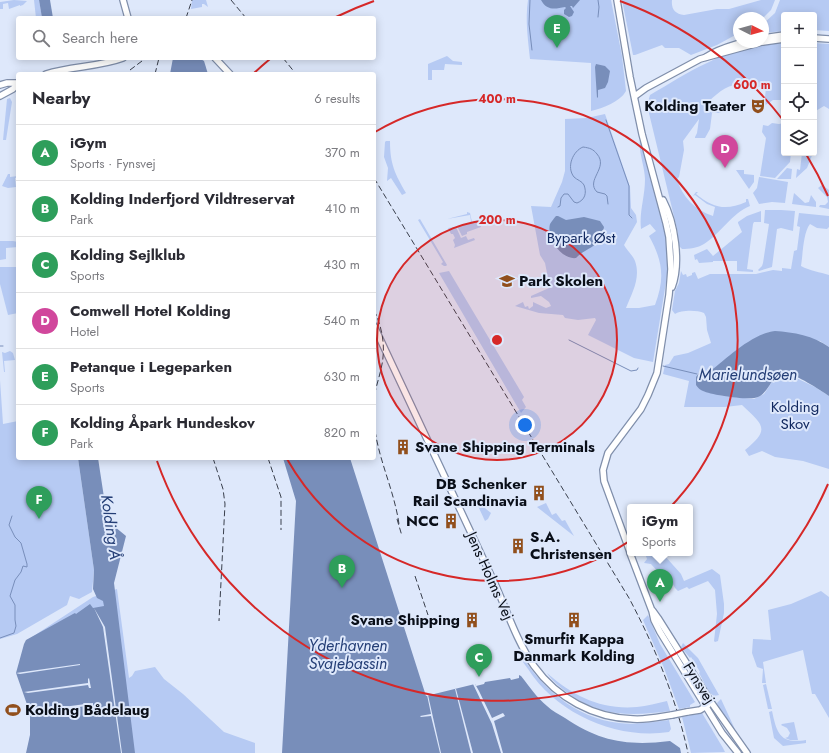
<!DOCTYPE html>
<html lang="en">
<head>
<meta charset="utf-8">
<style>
  body { margin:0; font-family:Jost,sans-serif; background:#f7f7f7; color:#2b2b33 }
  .controls { position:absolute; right:12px; top:12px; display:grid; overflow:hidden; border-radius:4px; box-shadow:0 2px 10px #0003 }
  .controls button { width:36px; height:36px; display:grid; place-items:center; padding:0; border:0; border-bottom:1px solid #e1e1e2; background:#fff; color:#2b2b33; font:20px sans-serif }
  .compass { position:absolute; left:733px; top:12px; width:36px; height:36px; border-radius:50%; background:#fff; box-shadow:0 2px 10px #0003; rotate:96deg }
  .you { position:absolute; left:525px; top:425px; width:14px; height:14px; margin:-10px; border:3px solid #fff; border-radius:50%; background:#1a73e8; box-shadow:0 0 0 6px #1a73e833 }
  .badge { display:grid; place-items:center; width:26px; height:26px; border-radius:50%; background:#914f1c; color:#fff; font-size:13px; font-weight:700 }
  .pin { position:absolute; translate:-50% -33px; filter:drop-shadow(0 1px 2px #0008) }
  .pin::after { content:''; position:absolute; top:21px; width:14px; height:12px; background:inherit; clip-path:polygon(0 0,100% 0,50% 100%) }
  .popup { position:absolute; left:627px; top:504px; width:66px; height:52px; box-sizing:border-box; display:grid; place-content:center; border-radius:4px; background:#fff; filter:drop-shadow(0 1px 3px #0005); font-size:13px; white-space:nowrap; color:#7c7c81 }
  .popup b { font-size:15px; color:#2b2b33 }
  .popup::after { content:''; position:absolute; left:50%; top:100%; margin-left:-8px; border:8px solid transparent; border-top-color:#fff }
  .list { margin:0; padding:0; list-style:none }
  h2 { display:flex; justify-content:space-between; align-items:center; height:52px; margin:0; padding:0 16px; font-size:17px }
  h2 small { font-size:13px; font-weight:400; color:#7c7c81 }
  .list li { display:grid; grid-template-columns:26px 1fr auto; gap:12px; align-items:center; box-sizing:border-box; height:56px; padding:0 16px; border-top:1px solid #e1e1e2 }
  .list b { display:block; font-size:15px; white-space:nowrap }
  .list p { margin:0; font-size:13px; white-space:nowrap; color:#7c7c81 }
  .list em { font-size:13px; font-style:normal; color:#7c7c81 }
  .icon { flex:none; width:22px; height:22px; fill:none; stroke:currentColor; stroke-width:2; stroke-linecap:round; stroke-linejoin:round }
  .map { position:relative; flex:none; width:829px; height:753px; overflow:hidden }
  .search { position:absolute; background:#fff; box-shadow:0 2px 10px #0003; left:16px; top:16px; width:360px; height:44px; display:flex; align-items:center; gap:10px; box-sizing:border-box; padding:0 14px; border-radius:4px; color:#7c7c81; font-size:15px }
  .panel { position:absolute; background:#fff; box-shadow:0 2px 10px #0003; left:16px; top:72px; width:360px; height:388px; border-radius:4px }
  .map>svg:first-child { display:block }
  .green { fill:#b6caf3 }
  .water { fill:#788eba }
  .pier { fill:#dee8fb }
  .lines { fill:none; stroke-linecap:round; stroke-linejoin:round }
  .stream { stroke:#788eba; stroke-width:1 }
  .secondary-casing { stroke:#808fab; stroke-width:8 }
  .secondary { stroke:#fff; stroke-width:5.5 }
  .rail { stroke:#393f4c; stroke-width:1; stroke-dasharray:6 3; stroke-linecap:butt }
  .secondary-bridge-casing { stroke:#808fab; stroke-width:8; stroke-linecap:butt }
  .secondary-bridge { stroke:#fff; stroke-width:5.5 }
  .ring { fill:none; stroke:#d62828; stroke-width:2 }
  .labels { text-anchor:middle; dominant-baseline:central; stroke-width:4; stroke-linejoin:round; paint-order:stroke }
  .poi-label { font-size:15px; font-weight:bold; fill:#090e18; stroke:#dee8fb; text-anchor:end }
  .park-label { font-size:15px; fill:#122960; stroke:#dee8fb }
  .street-label { font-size:15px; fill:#090e18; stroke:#dee8fb }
  .water-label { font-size:16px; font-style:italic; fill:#243e76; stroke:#dee8fb }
  .centre { fill:#d62828; stroke:#dee8fb; stroke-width:2 }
  .ring-label { font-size:12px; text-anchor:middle; font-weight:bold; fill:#d62828; stroke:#dee8fb; stroke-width:4; stroke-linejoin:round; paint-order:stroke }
</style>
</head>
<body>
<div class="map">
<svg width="829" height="753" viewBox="0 0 829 753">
  <rect width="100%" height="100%" fill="#dee8fb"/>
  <!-- green -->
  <g class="green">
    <polygon points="14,0 27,1 23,5 20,6 20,5 9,9 8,3 3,4 3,9 0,9 0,2"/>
    <polygon points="34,0 39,0 42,18 36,18"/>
    <polygon points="192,0 206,0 208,7 204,4 202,4 202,7 191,9"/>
    <path d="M 528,0 L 611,0 L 622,56 L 626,91 C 620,102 603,108 591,111 L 591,63 L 530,59 C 528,39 525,20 528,0 Z"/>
    <path d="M 622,0 L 672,0 C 671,9 675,14 684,15 L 717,9 L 729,9 L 761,0 L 775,0 L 771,10 L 763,18 L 739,18 L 739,33 L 717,45 L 691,55 L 679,48 L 665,48 L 662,45 L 635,55 L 633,55 Z"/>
    <polygon points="780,0 829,0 829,31 814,30 814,15 784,15 784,31 763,33 763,24 775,13"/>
    <path d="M 784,43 L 784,100 L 773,100 L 764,106 L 766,88 L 744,84 L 749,84 C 729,83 722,89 708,102 L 709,105 L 722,107 L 723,108 L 722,113 L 712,113 L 710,129 L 705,138 L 695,138 L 695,137 L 697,133 L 699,119 L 683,141 L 684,150 L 679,177 L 677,179 C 682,197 695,210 713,216 L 715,207 L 707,204 L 695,195 L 693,196 L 696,192 L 698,192 L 696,194 C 713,208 726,211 746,202 L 746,199 L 748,199 L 750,206 C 732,213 720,234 704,244 C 698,248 689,249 682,249 L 678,245 L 678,233 L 647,105 L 650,95 C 669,84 687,72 707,63 C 730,51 758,45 784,43 Z"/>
    <polygon points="814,43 829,44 829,109 824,106 814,112"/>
    <polygon points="447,56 453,61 462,62 462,65 445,64 444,70 432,70 432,80 428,80 428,64"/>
    <polygon points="10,98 12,102 6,140 3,140 7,99"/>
    <path d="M 605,114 L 630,187 L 631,208 L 636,215 L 637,222 L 624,245 C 627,250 633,256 635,261 C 641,278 632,293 626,308 L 639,308 L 655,305 C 665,279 663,261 649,236 L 656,231 L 650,224 L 641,229 C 639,212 645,197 645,179 C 645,167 638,151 640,139 L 661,217 L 666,236 L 667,257 L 667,276 L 653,362 L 634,358 L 588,335 L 596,320 L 595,318 L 578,320 L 565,318 L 563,315 L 539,313 L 515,306 L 523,302 L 525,307 L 528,306 L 529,309 L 533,306 L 533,302 L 546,308 L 551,306 L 549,302 L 541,296 L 531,298 L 531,296 L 549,288 L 547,273 L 545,263 L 540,255 L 531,206 L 551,207 L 562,182 L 565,171 L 565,119 L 587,118 Z"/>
    <polygon points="772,123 779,124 784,123 784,153 791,153 790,162 775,178 760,176 766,138 762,132 763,125 768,126"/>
    <path d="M 386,141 L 390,141 C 390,164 395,174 406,193 L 402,195 L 391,178 L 387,181 L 388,168 L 384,157 L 385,142 Z"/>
    <polygon points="802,153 813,153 807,168 796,178 797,169 800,170"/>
    <polygon points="787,168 792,169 791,179 777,179"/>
    <polygon points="736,170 744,170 744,174 754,175 754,182 749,189"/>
    <polygon points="8,174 10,174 10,177 18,176 18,177 15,178 16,187 8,188 2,186"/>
    <polygon points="759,177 788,182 785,203 772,202 759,204 753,193 757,188"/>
    <polygon points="822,185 829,190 829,209 819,207 820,205 825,205 828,202 827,197 818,188"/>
    <polygon points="794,193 805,203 809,202 811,195 816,202 816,207 792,204"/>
    <polygon points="765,210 781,210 795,211 793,231 781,228 777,229 772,267 759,271 758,270 762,266 763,263 769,224 764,223"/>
    <polygon points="761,211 761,222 754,222 753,224 747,269 753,270 753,272 737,271 737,261 713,261 713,262 699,263 697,259 695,260 694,255 707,249 713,256 742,232 738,223 738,222 747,216"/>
    <polygon points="467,212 470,213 472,222 478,220 481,227 467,232 467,234 462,236 457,226 469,224 471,221 470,215 447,219 467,214"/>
    <path d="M 799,213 L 829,216 L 829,227 L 827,229 L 817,228 L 810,224 C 803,233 803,254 801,266 C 810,271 820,272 829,275 L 829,347 L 820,341 L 769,332 L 750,342 L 707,374 L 699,373 L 697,375 L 718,395 L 754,399 L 764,394 L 774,379 L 780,374 L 784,373 L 790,375 L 815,387 L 829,396 L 829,469 L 803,461 L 775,457 L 762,451 L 749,456 L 745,450 C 771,429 763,425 742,405 L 725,407 L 684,407 L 689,381 L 663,374 L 665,365 L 669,364 L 674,356 L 688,353 L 711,343 L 707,330 L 706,317 L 704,313 C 697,310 681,310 675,314 L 672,310 L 675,291 L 679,283 L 681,271 L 683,275 L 686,274 L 687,277 L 692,275 L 692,273 L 695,272 L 698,279 L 710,274 L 756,274 L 773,270 L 782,271 L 782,268 L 791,269 L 794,251 L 797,250 L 800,227 L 797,226 Z"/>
    <polygon points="420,219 447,265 446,266 444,266 441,264 443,262 418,220"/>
    <polygon points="456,227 461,238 466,236 468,240 474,238 475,240 454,248 455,245 453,240 455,238 453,234 451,234 448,228"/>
    <polygon points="0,241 13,241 18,242 18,247 6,248 6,259 0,260"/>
    <polygon points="0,267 18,267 18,313 8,315 0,284"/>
    <polygon points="449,271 524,397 522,400 526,407 521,413 439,273"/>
    <polygon points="10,351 13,353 15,360 4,361 5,372 4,372 2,352 5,353"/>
    <polygon points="0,380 3,424 18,421 18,458 78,458 94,570 92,592 79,599 70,596 67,605 17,634 0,639"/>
    <polygon points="546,503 552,515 556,513 562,521 565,520 574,536 537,507"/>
    <polygon points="480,504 491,513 488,519 485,521 478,506"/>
    <polygon points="645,553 656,553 658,555 664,555 681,574 684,581 712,569 720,575 724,604 724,613 718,641 715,642 714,641 717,614 715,590 708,581 689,589 687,587 678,591 675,588 669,576 659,573 651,564 644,563 647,559"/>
    <path d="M 117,589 L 129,678 L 132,676 L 135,671 L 155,667 L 164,679 L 183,694 L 224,732 L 255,743 L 255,753 L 27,753 C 36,718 28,677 26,641 L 93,597 Z"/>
    <polygon points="821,591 829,597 829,718 815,694 812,694 803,650 763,662 766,683 762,683 763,669 757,667 752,653 753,639 771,640 768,610 791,604"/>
    <polygon points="648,615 660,644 695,702 690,705 690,707 679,709 664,668 643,620"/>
    <polygon points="683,643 698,658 719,695 714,696 709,692 699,673 700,672 691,657 690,658 681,647"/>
    <path d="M 516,649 L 518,650 C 540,687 575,718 619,723 C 636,725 652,722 669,720 L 671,729 L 669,732 C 617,740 557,714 528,669 C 524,663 517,655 516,649 Z"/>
    <path d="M 547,673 C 573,696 601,710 637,707 C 647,706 657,703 667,701 L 670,711 C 632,716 602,717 569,694 C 561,688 552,681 547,673 Z"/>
    <polygon points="766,684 772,709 768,709 763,685"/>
    <polygon points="721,699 739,738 718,706 717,703"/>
    <path d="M 772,711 C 777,734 780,744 806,740 L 806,743 L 783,746 L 774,738 L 769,712 Z"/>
    <polygon points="702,713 723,748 725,752 691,753 682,717"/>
    <polygon points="794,722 798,740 790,740 785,738 788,737 790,733 787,728 781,725 782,724"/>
  </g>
  <!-- water -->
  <g class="water">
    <polygon points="39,0 50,0 53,18 42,18"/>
    <path d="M 541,0 L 580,0 L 573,8 L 572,6 L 570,6 L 574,12 L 572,16 L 569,17 L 564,14 L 564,10 L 566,8 L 565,7 C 555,9 547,11 541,0 Z"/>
    <polygon points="173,58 199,58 204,61 208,74 170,74"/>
    <polygon points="596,64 605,66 610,71 608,82 605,88 598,90 598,97 597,98 595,67"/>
    <path d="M 556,216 L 558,216 L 566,220 L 584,217 L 600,221 L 604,227 C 600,249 589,245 576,258 C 562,260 546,238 550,224 C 552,221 554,218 556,216 Z"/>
    <path d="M 775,331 C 793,332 814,336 829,347 L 829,396 C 820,390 796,374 785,373 C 772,373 769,393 758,397 C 751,401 711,395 703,391 C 700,390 698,388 696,385 L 696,377 L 699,373 L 703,372 L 707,374 C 725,360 751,334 775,331 Z"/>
    <polygon points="78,458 98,458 105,504 104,505 105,522 109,522 126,536 114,583 135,753 26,753 30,735 30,713 16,673 24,644 26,640 73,614 75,613 76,614 90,604 93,608 104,606 103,601 97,598 93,589 94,570"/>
    <path d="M 283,458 L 350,458 L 426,696 L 475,684 L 476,686 L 484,684 L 485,682 L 510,678 L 511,680 L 519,678 L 519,675 L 521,676 C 529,686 537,698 547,706 C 552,711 559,714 565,718 C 600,742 629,746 670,741 L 680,748 L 681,753 L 282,753 L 296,501 Z"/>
  </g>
  <!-- pier -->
  <g class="pier">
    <polygon points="94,608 105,627 122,753 121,753 103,627"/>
    <polygon points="80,664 80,665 20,674 16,673"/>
    <polygon points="89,678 91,688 89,688 88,685 28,693 24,692 88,683 88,679"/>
    <polygon points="473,684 475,684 479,691 492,718 503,713 505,716 494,721 503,753 501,753 492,724"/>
    <polygon points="455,689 456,689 473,753 471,753"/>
    <polygon points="427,695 428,695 441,753 440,753 431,716 421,717 420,716 431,714"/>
    <polygon points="93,703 93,705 30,714 33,711"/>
  </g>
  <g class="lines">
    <!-- stream -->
    <g class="stream">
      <polyline points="530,0 529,24 532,50"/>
      <polyline points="598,17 599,7 598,0"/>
      <polyline points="606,120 629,186 629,215 632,218"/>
      <path d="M 558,207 L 560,206 L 561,198 L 564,194 L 568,194 L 574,202 L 577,203 C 585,200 587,193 584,185 C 582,181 577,180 574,177 C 566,167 573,151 583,147 C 590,148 593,149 597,154 C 609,168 585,180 597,192 L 605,194 L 607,196 L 608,204"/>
      <polyline points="569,340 631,371 637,370 638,368"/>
      <polyline points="0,346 3,346"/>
      <polyline points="663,366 697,374"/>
      <polyline points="0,638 14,633 16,626 15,620 15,605 10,596 15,580 21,572 23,566 27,567 27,564 21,543 15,537 9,525 12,516"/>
    </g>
    <!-- secondary casing -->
    <g class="secondary-casing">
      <g id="secondary">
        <polyline points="123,0 128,18"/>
        <polyline points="617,0 630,77 642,134 666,223 669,237 671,269 669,295 657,373 648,395 641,409 608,453 603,470 604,481 630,552"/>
        <polyline points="763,38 784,35"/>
        <polyline points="814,38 829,39"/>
        <polyline points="763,42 784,39"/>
        <path d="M 706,57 C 717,49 730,46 743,42"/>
        <polyline points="215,58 230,74"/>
        <path d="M 46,74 C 71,66 99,67 123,58"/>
        <polyline points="0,85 7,83 18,83"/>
        <polyline points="0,96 13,89 18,83"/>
        <polyline points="635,96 646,88 700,59 762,42"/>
        <path d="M 663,200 C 675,223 681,263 672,287"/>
        <path d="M 374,326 L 495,584 C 507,611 517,642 534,666 C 557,698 594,718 633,719 C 646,720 659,717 672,715"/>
        <polyline points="630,553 652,611 654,620 660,632 722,733 738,753"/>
        <polyline points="653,611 658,618 711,702 747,753"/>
        <polyline points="687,712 700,710 708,705"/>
      </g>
    </g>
    <!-- secondary -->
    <use href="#secondary" class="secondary"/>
    <!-- rail -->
    <g class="rail">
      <polyline points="231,0 246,18"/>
      <polyline points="186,18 192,0"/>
      <polyline points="283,58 296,74"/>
      <polyline points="130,70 146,58"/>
      <polyline points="155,74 159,58"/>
      <path d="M 374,178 L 629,598 C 655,647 676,698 688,753"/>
      <path d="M 374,310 C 383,329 386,349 381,369 C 379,378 376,387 374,397"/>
      <path d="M 374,422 C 377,457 394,489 399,524"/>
      <polyline points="213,458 223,489 225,504 219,621"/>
      <polyline points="268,458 281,497 281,530"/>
      <polyline points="397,519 402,536"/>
      <polyline points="415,576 428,615"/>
    </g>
    <!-- secondary-bridge casing -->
    <g class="secondary-bridge-casing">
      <polyline id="secondary-bridge" points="672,715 687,712"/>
    </g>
    <!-- secondary-bridge -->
    <use href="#secondary-bridge" class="secondary-bridge"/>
  </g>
  <!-- distance rings -->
  <circle cx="497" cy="340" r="120" fill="#d62828" fill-opacity=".12"/>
  <g class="ring">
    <circle cx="497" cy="340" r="120"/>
    <path d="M375 132A241 241 0 1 1 287 459"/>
    <path d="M828 484A361 361 0 0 1 157 461M253 74A361 361 0 0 1 270 59M336 17A361 361 0 0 1 374 1M620 1A361 361 0 0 1 783 120M806 154A361 361 0 0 1 828 196"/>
  </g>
  <!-- icons -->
  <defs>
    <g id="theatre-bare" transform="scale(1.2)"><path d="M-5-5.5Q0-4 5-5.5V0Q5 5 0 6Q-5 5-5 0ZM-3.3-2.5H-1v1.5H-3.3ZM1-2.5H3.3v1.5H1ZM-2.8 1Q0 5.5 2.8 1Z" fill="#914f1c" stroke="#dee8fb" stroke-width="2.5" paint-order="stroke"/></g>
    <g id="school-bare" transform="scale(1.2)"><path d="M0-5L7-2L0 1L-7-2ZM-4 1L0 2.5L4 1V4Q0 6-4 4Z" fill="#914f1c" stroke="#dee8fb" stroke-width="2.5" paint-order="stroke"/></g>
    <g id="building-bare" transform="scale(1.2)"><path d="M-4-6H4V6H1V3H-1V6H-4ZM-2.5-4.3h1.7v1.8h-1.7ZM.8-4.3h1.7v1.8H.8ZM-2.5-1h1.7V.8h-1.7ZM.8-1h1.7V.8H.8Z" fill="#914f1c" stroke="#dee8fb" stroke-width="2.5" paint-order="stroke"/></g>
    <g id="stadium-bare" transform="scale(1.2)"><path d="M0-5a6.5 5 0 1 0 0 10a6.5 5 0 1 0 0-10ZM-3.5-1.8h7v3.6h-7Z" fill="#914f1c" stroke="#dee8fb" stroke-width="2.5" paint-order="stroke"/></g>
  </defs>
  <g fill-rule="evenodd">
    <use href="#theatre-bare" x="758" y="106"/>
    <use href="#school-bare" x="507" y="281"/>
    <use href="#building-bare" x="403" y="447"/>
    <use href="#building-bare" x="539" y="493"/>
    <use href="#building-bare" x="451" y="521"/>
    <use href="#building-bare" x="518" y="546"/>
    <use href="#building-bare" x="472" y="620"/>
    <use href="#building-bare" x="574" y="620"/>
    <use href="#stadium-bare" x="13" y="710"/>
  </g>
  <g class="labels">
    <!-- poi labels -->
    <g class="poi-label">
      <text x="746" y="106">Kolding Teater</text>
      <text x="519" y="281" text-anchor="start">Park Skolen</text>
      <text x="415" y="447" text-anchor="start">Svane Shipping Terminals</text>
      <text x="527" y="484">DB Schenker<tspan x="527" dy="17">Rail Scandinavia</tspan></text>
      <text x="439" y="521">NCC</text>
      <text x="530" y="537" text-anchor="start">S.A.<tspan x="530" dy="17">Christensen</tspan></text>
      <text x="460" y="620">Svane Shipping</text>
      <text x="574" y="639" text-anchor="middle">Smurfit Kappa<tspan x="574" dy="17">Danmark Kolding</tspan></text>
      <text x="25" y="710" text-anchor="start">Kolding Bådelaug</text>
    </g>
    <!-- park labels -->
    <g class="park-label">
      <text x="581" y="238">Bypark Øst</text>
      <text x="795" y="407">Kolding<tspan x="795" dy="17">Skov</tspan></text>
    </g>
    <!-- street labels -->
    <g class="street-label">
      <text transform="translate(490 576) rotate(66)">Jens Holms Vej</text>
      <text transform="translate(699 683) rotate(58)">Fynsvej</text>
    </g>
    <!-- water labels -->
    <g class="water-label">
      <text x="748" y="374">Marielundsøen</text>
      <text transform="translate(111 527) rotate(82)">Kolding Å</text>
      <text x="348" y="645">Yderhavnen<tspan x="348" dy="18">Svajebassin</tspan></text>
    </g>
  </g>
  <circle cx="497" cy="340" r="6" class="centre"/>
  <g class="ring-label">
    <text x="752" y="89">600 m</text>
    <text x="497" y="103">400 m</text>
    <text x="497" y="224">200 m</text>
  </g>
</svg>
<div class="controls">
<button>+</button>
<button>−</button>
<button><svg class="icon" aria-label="locate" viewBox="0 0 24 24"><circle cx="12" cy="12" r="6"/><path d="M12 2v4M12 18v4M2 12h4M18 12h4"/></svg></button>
<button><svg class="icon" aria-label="layers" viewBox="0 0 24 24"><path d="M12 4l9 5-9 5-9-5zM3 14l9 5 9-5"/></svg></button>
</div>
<svg class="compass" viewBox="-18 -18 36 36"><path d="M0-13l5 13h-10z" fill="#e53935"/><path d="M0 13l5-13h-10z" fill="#7c7c81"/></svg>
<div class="you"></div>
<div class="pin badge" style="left:660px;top:602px;background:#2e9e5b">A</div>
<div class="popup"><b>iGym</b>Sports</div>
<div class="pin badge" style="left:342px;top:588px;background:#2e9e5b">B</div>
<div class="pin badge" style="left:479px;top:677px;background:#2e9e5b">C</div>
<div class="pin badge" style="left:725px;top:168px;background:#d1479c">D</div>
<div class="pin badge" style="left:557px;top:48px;background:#2e9e5b">E</div>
<div class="pin badge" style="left:39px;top:519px;background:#2e9e5b">F</div>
<div class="search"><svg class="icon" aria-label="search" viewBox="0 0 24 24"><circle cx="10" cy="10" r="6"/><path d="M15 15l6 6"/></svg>Search here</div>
<section class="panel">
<h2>Nearby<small>6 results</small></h2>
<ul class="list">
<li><span class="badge" style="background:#2e9e5b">A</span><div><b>iGym</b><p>Sports · Fynsvej</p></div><em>370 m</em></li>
<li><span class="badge" style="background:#2e9e5b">B</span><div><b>Kolding Inderfjord Vildtreservat</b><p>Park</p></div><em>410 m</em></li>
<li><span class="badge" style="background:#2e9e5b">C</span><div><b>Kolding Sejlklub</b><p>Sports</p></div><em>430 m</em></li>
<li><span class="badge" style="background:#d1479c">D</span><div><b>Comwell Hotel Kolding</b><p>Hotel</p></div><em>540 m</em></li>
<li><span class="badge" style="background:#2e9e5b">E</span><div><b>Petanque i Legeparken</b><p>Sports</p></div><em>630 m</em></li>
<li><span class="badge" style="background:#2e9e5b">F</span><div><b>Kolding Åpark Hundeskov</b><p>Park</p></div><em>820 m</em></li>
</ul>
</section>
</div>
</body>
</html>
